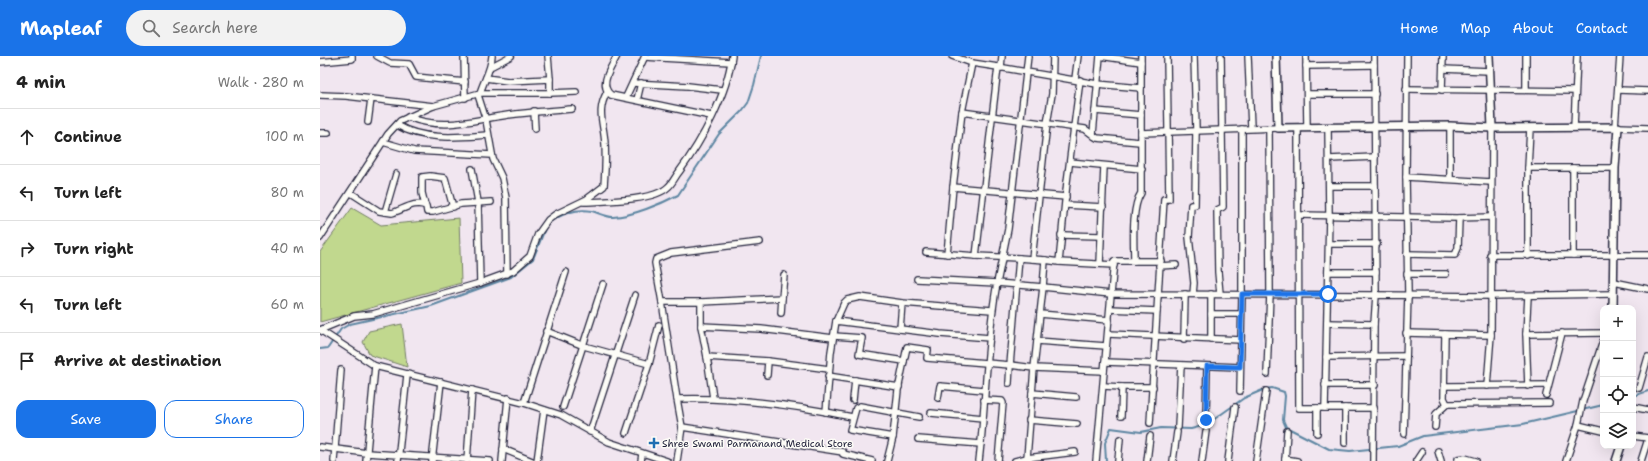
<!DOCTYPE html>
<html lang="en">
<head>
<meta charset="utf-8">
<style>
  body { margin:0; font-family:"Shantell Sans",sans-serif; background:#f2f2f2; color:#222 }
  .controls { position:absolute; right:12px; bottom:12px; display:grid; overflow:hidden; border-radius:8px; box-shadow:0 4px 16px #0002 }
  .controls button { width:36px; height:36px; display:grid; place-items:center; padding:0; border:0; border-bottom:1px solid #e0e0e0; background:#fff; color:#222; font:20px sans-serif }
  .stop { position:absolute; width:12px; height:12px; margin:-9px; border:3px solid #1a73e8; border-radius:50%; background:#fff }
  .stop.end { background:#1a73e8; border-color:#fff; box-shadow:0 1px 4px #0008 }
  .list { margin:0; padding:0; list-style:none }
  h2 { display:flex; justify-content:space-between; align-items:center; height:52px; margin:0; padding:0 16px; font-size:17px }
  h2 small { font-size:13px; font-weight:400; color:#767676 }
  .list li { display:grid; grid-template-columns:26px 1fr auto; gap:12px; align-items:center; box-sizing:border-box; height:56px; padding:0 16px; border-top:1px solid #e0e0e0 }
  .list b { display:block; font-size:15px; white-space:nowrap }
  .list em { font-size:13px; font-style:normal; color:#767676 }
  .actions { display:flex; gap:8px; padding:12px 16px }
  .actions a { flex:1; padding:9px 0; border:1px solid #1a73e8; border-radius:12px; text-align:center; font-size:14px; color:#1a73e8 }
  .actions .main { background:#1a73e8; color:#fff }
  .icon { flex:none; width:22px; height:22px; fill:none; stroke:currentColor; stroke-width:2; stroke-linecap:round; stroke-linejoin:round }
  .map { position:relative; flex:none; width:1328px; height:405px; overflow:hidden }
  header { display:flex; align-items:center; gap:24px; box-sizing:border-box; height:56px; padding:0 20px; background:#1a73e8; color:#fff }
  header strong { font-size:19px }
  nav { display:flex; gap:22px; margin-inline-start:auto; font-size:14px }
  .search { width:280px; height:36px; background:#f2f2f2; display:flex; align-items:center; gap:10px; box-sizing:border-box; padding:0 14px; border-radius:22px; color:#767676; font-size:15px }
  main { display:flex }
  aside { flex:1; background:#fff }
  .map>svg:first-child { display:block }
  .green { fill:#c1d88e; stroke:#727d64 }
  .lines { fill:none; stroke-linecap:round; stroke-linejoin:round }
  .stream { stroke:#5d86a2; stroke-width:2 }
  .minor-casing { stroke:#22223b; stroke-width:8 }
  .tertiary-casing { stroke:#22223b; stroke-width:10 }
  .minor { stroke:#fdfcf7; stroke-width:5.5 }
  .tertiary { stroke:#fdfcf7; stroke-width:7 }
  .route { stroke:#1a73e8; stroke-width:5 }
  .poi-dot { fill:#1f6fb2; stroke:#fdfcf7; stroke-width:1.5 }
  .labels { text-anchor:middle; dominant-baseline:central; stroke-width:3; stroke-linejoin:round; paint-order:stroke }
  .poi-label { font-size:10px; fill:#22223b; stroke:#fdfcf7; text-anchor:start }
</style>
</head>
<body>
<header>
<strong>Mapleaf</strong>
<div class="search"><svg class="icon" aria-label="search" viewBox="0 0 24 24"><circle cx="10" cy="10" r="6"/><path d="M15 15l6 6"/></svg>Search here</div>
<nav><a>Home</a><a>Map</a><a>About</a><a>Contact</a></nav>
</header>
<main>
<aside>
<h2>4 min<small>Walk · 280 m</small></h2>
<ul class="list">
<li><svg class="icon" aria-label="ahead" viewBox="0 0 24 24"><path d="M12 20V5M6 11l6-6 6 6"/></svg><div><b>Continue</b></div><em>100 m</em></li>
<li><svg class="icon" aria-label="left" viewBox="0 0 24 24"><path d="M17 20v-9H6M10 6l-5 5 5 5"/></svg><div><b>Turn left</b></div><em>80 m</em></li>
<li><svg class="icon" aria-label="right" viewBox="0 0 24 24"><path d="M7 20v-9h11M14 6l5 5-5 5"/></svg><div><b>Turn right</b></div><em>40 m</em></li>
<li><svg class="icon" aria-label="left" viewBox="0 0 24 24"><path d="M17 20v-9H6M10 6l-5 5 5 5"/></svg><div><b>Turn left</b></div><em>60 m</em></li>
<li><svg class="icon" aria-label="arrive" viewBox="0 0 24 24"><path d="M6 21V4h12l-3 4 3 4H6"/></svg><div><b>Arrive at destination</b></div></li>
</ul>
<div class="actions"><a class="main">Save</a><a>Share</a></div>
</aside>
<div class="map">
<svg width="1328" height="405" viewBox="0 0 1328 405">
  <rect width="100%" height="100%" fill="#f1e6f0"/>
  <filter id="ink" filterUnits="userSpaceOnUse"><feTurbulence type="fractalNoise" baseFrequency=".025" numOctaves="2"/><feDisplacementMap in="SourceGraphic" scale="8" xChannelSelector="R" yChannelSelector="G"/><feConvolveMatrix kernelMatrix="1 2 1 2 8 2 1 2 1" color-interpolation-filters="sRGB"/></filter>
  <g filter="url(#ink)">
    <!-- green -->
    <g class="green">
      <polygon points="32,152 61,169 139,162 141,227 0,266 0,196"/>
      <polygon points="82,268 87,311 50,299 43,286 49,275"/>
    </g>
    <g class="lines">
      <!-- stream -->
      <g class="stream">
        <path d="M 228,167 C 242,158 255,152 272,155 C 279,157 286,161 293,161 C 312,160 341,148 358,139 L 399,78 L 422,55 L 428,47 L 434,29 L 441,0"/>
        <polyline points="0,293 8,292 21,273 30,268 111,250 191,221 213,203 225,173"/>
        <polyline points="1313,340 1328,335"/>
        <polyline points="786,405 785,387 791,372 821,376 841,372 871,373 886,369 924,342 945,333 952,332 964,336 965,340 963,364 966,371 1009,393 1030,395 1078,390 1103,380 1203,368 1283,349"/>
      </g>
      <!-- minor casing -->
      <g class="minor-casing">
        <g id="minor">
          <polyline points="57,0 70,7 89,8 96,21 145,26"/>
          <polyline points="144,0 145,42"/>
          <polyline points="228,0 230,23"/>
          <path d="M 297,0 C 291,12 278,29 291,39 L 391,60"/>
          <polyline points="632,0 652,7 678,11 777,28 821,32"/>
          <polyline points="708,0 688,173 677,227 723,231 725,204 739,206 747,126 760,24"/>
          <polyline points="780,0 821,6"/>
          <polyline points="821,0 821,59"/>
          <polyline points="928,0 931,72"/>
          <polyline points="986,0 987,72"/>
          <polyline points="325,1 411,6"/>
          <polyline points="0,6 32,3 32,0"/>
          <polyline points="172,10 191,0"/>
          <polyline points="986,10 1054,9"/>
          <polyline points="678,11 656,200 699,202"/>
          <polyline points="681,12 682,0"/>
          <polyline points="1123,13 1169,15"/>
          <polyline points="755,23 758,0"/>
          <polyline points="313,27 368,30 402,34"/>
          <polyline points="1086,33 1255,35"/>
          <polyline points="1122,34 1123,0"/>
          <polyline points="1206,34 1206,0"/>
          <polyline points="1298,34 1328,35"/>
          <polyline points="160,37 230,37 230,23 188,25 166,22"/>
          <polyline points="230,37 256,36"/>
          <polyline points="987,38 1055,38"/>
          <polyline points="0,39 26,40 113,50"/>
          <polyline points="158,39 166,64 173,103 182,122 186,142 187,218"/>
          <polyline points="306,41 325,0"/>
          <polyline points="317,44 321,27"/>
          <polyline points="214,55 215,73"/>
          <polyline points="775,55 821,59 821,77"/>
          <polyline points="642,56 652,7"/>
          <path d="M 88,61 C 124,75 152,64 188,59 C 209,56 230,55 252,53"/>
          <polyline points="48,66 51,43"/>
          <path d="M 77,69 C 103,85 139,81 167,79"/>
          <polyline points="1130,70 1130,123"/>
          <polyline points="1295,71 1300,0"/>
          <polyline points="1298,71 1328,72"/>
          <polyline points="978,72 979,352 1054,352"/>
          <polyline points="1254,72 1257,0"/>
          <polyline points="0,77 8,77"/>
          <polyline points="774,80 773,78 780,0"/>
          <polyline points="63,86 94,95 172,99"/>
          <polyline points="1009,103 1055,101"/>
          <polyline points="750,106 822,113"/>
          <polyline points="1208,112 1295,112"/>
          <polyline points="1253,112 1253,199"/>
          <polyline points="152,113 158,146 160,227"/>
          <polyline points="1086,121 1171,126"/>
          <polyline points="1009,130 1055,130"/>
          <polyline points="633,131 642,56 765,73 777,82 820,86"/>
          <path d="M 31,137 L 59,155 L 72,157 C 83,154 95,144 106,150 L 107,156 L 113,156 L 141,148 L 171,146"/>
          <path d="M 264,146 C 284,145 334,145 348,131 C 352,128 355,121 359,116 C 382,85 407,39 412,0"/>
          <polyline points="105,149 102,137 102,121 110,120 125,122 133,151"/>
          <polyline points="746,149 783,151"/>
          <polyline points="65,156 76,118"/>
          <polyline points="979,159 1136,162 1171,161"/>
          <polyline points="741,179 781,180"/>
          <path d="M 0,182 L 68,78 L 80,65 L 113,50 L 160,37 C 164,24 171,14 172,0"/>
          <polyline points="1009,188 1057,188"/>
          <polyline points="606,196 656,200"/>
          <polyline points="627,198 633,131 746,141"/>
          <polyline points="1087,198 1135,199 1138,192 1139,162"/>
          <polyline points="1170,199 1328,199"/>
          <polyline points="1208,200 1208,112 1210,72"/>
          <polyline points="712,203 725,204"/>
          <polyline points="814,205 841,205"/>
          <polyline points="739,206 794,209"/>
          <polyline points="780,208 784,110"/>
          <polyline points="839,210 856,209"/>
          <polyline points="1008,216 1056,216"/>
          <polyline points="1087,218 1126,218"/>
          <path d="M 597,223 L 677,227 C 666,286 666,346 659,405"/>
          <polyline points="1294,226 1328,233"/>
          <polyline points="873,238 874,227 869,181 871,149 875,149 876,74 874,0"/>
          <polyline points="900,238 898,216 897,154 903,151 901,0"/>
          <polyline points="1208,240 1206,278 1208,330"/>
          <polyline points="462,242 464,219"/>
          <polyline points="342,246 335,207 336,203 351,197 440,186"/>
          <polyline points="790,253 837,255"/>
          <polyline points="720,258 789,264"/>
          <polyline points="891,258 921,258"/>
          <polyline points="516,265 620,278 670,282"/>
          <polyline points="1007,267 1054,268"/>
          <polyline points="381,270 381,246 462,242 461,257"/>
          <polyline points="580,273 582,247"/>
          <path d="M 0,274 L 34,260 L 53,258 L 84,249 L 160,227 L 193,215 L 210,200 L 218,178 L 228,164 L 236,158 L 267,143 L 284,130 C 285,116 286,102 285,88 C 284,67 276,56 287,36"/>
          <polyline points="0,274 55,310 204,347 241,359 289,386 347,405"/>
          <polyline points="226,275 264,290 329,308"/>
          <polyline points="1086,277 1125,278"/>
          <polyline points="788,278 921,284"/>
          <polyline points="1206,278 1283,277"/>
          <polyline points="1171,279 1125,278 1124,342 1127,348 1229,347"/>
          <polyline points="514,280 542,282 539,298 584,305 587,291 608,294 607,302 690,309 699,202 712,203 727,68 732,38 733,0"/>
          <polyline points="864,283 865,238"/>
          <polyline points="891,283 891,238"/>
          <polyline points="717,285 786,290"/>
          <polyline points="387,301 381,270 441,273 513,282"/>
          <polyline points="1006,301 1086,300"/>
          <polyline points="448,305 509,313"/>
          <polyline points="785,306 920,311"/>
          <polyline points="784,315 714,312 723,231 791,238 1056,239 1054,0"/>
          <polyline points="947,318 950,237 949,72"/>
          <polyline points="508,320 579,331"/>
          <polyline points="689,327 690,309 714,312 707,402 695,405"/>
          <polyline points="1005,329 1055,329"/>
          <polyline points="783,330 802,331 801,360"/>
          <polyline points="1125,330 1228,329"/>
          <polyline points="1167,330 1171,279 1172,72"/>
          <polyline points="802,331 833,331"/>
          <polyline points="1319,332 1328,301"/>
          <polyline points="920,335 922,238 922,73"/>
          <polyline points="712,337 756,341"/>
          <polyline points="1226,339 1242,277"/>
          <polyline points="393,342 387,301 448,305 447,319"/>
          <polyline points="618,342 620,330 664,334"/>
          <polyline points="357,343 342,246 381,246"/>
          <polyline points="533,344 535,324"/>
          <polyline points="664,344 682,345 683,347 678,405"/>
          <polyline points="204,347 246,216"/>
          <polyline points="243,351 283,228"/>
          <polyline points="1313,351 1328,354"/>
          <polyline points="997,352 997,377"/>
          <polyline points="1005,352 1009,159 1008,72"/>
          <polyline points="506,356 511,296 516,265 524,247 527,244 540,241 582,247 672,254"/>
          <polyline points="611,357 663,362"/>
          <polyline points="886,363 887,310"/>
          <polyline points="709,364 757,368"/>
          <polyline points="830,367 844,143 849,143 847,0"/>
          <polyline points="1258,369 1283,375"/>
          <polyline points="362,371 523,396"/>
          <polyline points="858,371 861,309"/>
          <polyline points="1115,371 1116,358 1127,348"/>
          <polyline points="270,376 315,239"/>
          <polyline points="306,377 329,308 339,269"/>
          <polyline points="1084,378 1088,238 1086,121 1087,0"/>
          <polyline points="1313,380 1328,382"/>
          <polyline points="573,381 530,374 536,352 540,350 599,361"/>
          <polyline points="598,383 661,388"/>
          <polyline points="1025,387 1025,352"/>
          <polyline points="0,391 47,397 170,405"/>
          <polyline points="183,393 212,405"/>
          <polyline points="1118,395 1121,405"/>
          <polyline points="523,398 552,405"/>
          <polyline points="707,402 755,396"/>
          <polyline points="965,403 977,405"/>
          <polyline points="14,405 21,314"/>
          <polyline points="46,405 55,310"/>
          <polyline points="78,405 87,319"/>
          <polyline points="112,405 121,326"/>
          <polyline points="147,405 152,334"/>
          <polyline points="182,405 188,342"/>
          <polyline points="217,405 224,354"/>
          <polyline points="321,405 322,398"/>
          <path d="M 357,405 L 362,371 L 357,343 C 416,341 474,349 532,361"/>
          <polyline points="567,405 573,381 578,334 584,305"/>
          <path d="M 776,405 L 794,205 L 814,205 C 814,187 811,152 821,137 L 821,77 L 958,72"/>
          <polyline points="798,405 800,383"/>
          <polyline points="827,405 830,380"/>
          <polyline points="853,405 857,376"/>
          <polyline points="882,405 886,375"/>
          <polyline points="908,405 915,351"/>
          <polyline points="936,405 946,335"/>
          <polyline points="965,405 967,375"/>
          <polyline points="1053,405 1054,268 1056,239 1170,240 1293,238"/>
          <polyline points="1096,405 1102,396"/>
          <polyline points="1138,405 1138,403 1145,402 1156,405"/>
          <polyline points="1246,405 1258,369 1263,345 1283,285"/>
          <polyline points="1321,405 1328,383"/>
        </g>
      </g>
      <!-- tertiary casing -->
      <g class="tertiary-casing">
        <g id="tertiary">
          <polyline points="956,0 958,72 1130,70 1172,72 1298,71 1295,112 1293,252"/>
          <polyline points="1169,0 1172,72"/>
          <polyline points="1296,405 1301,390"/>
        </g>
      </g>
      <!-- minor -->
      <use href="#minor" class="minor"/>
      <!-- tertiary -->
      <use href="#tertiary" class="tertiary"/>
    </g>
  </g>
  <g class="lines" filter="url(#ink)">
    <!-- route -->
    <polyline class="route" points="886,364 887,310 920,311 922,238 1008,238"/>
  </g>
  <!-- markers -->
  <path class="poi-dot" d="M332 381h4v4h4v4h-4v4h-4v-4h-4v-4h4z"/>
  <g class="labels">
    <!-- poi labels -->
    <g class="poi-label">
      <text x="342" y="387">Shree Swami Parmanand Medical Store</text>
    </g>
  </g>
</svg>
<div class="controls">
<button>+</button>
<button>−</button>
<button><svg class="icon" aria-label="locate" viewBox="0 0 24 24"><circle cx="12" cy="12" r="6"/><path d="M12 2v4M12 18v4M2 12h4M18 12h4"/></svg></button>
<button><svg class="icon" aria-label="layers" viewBox="0 0 24 24"><path d="M12 4l9 5-9 5-9-5zM3 14l9 5 9-5"/></svg></button>
</div>
<div class="stop" style="left:1008px;top:238px"></div>
<div class="stop end" style="left:886px;top:364px"></div>
</div>
</main>
</body>
</html>
